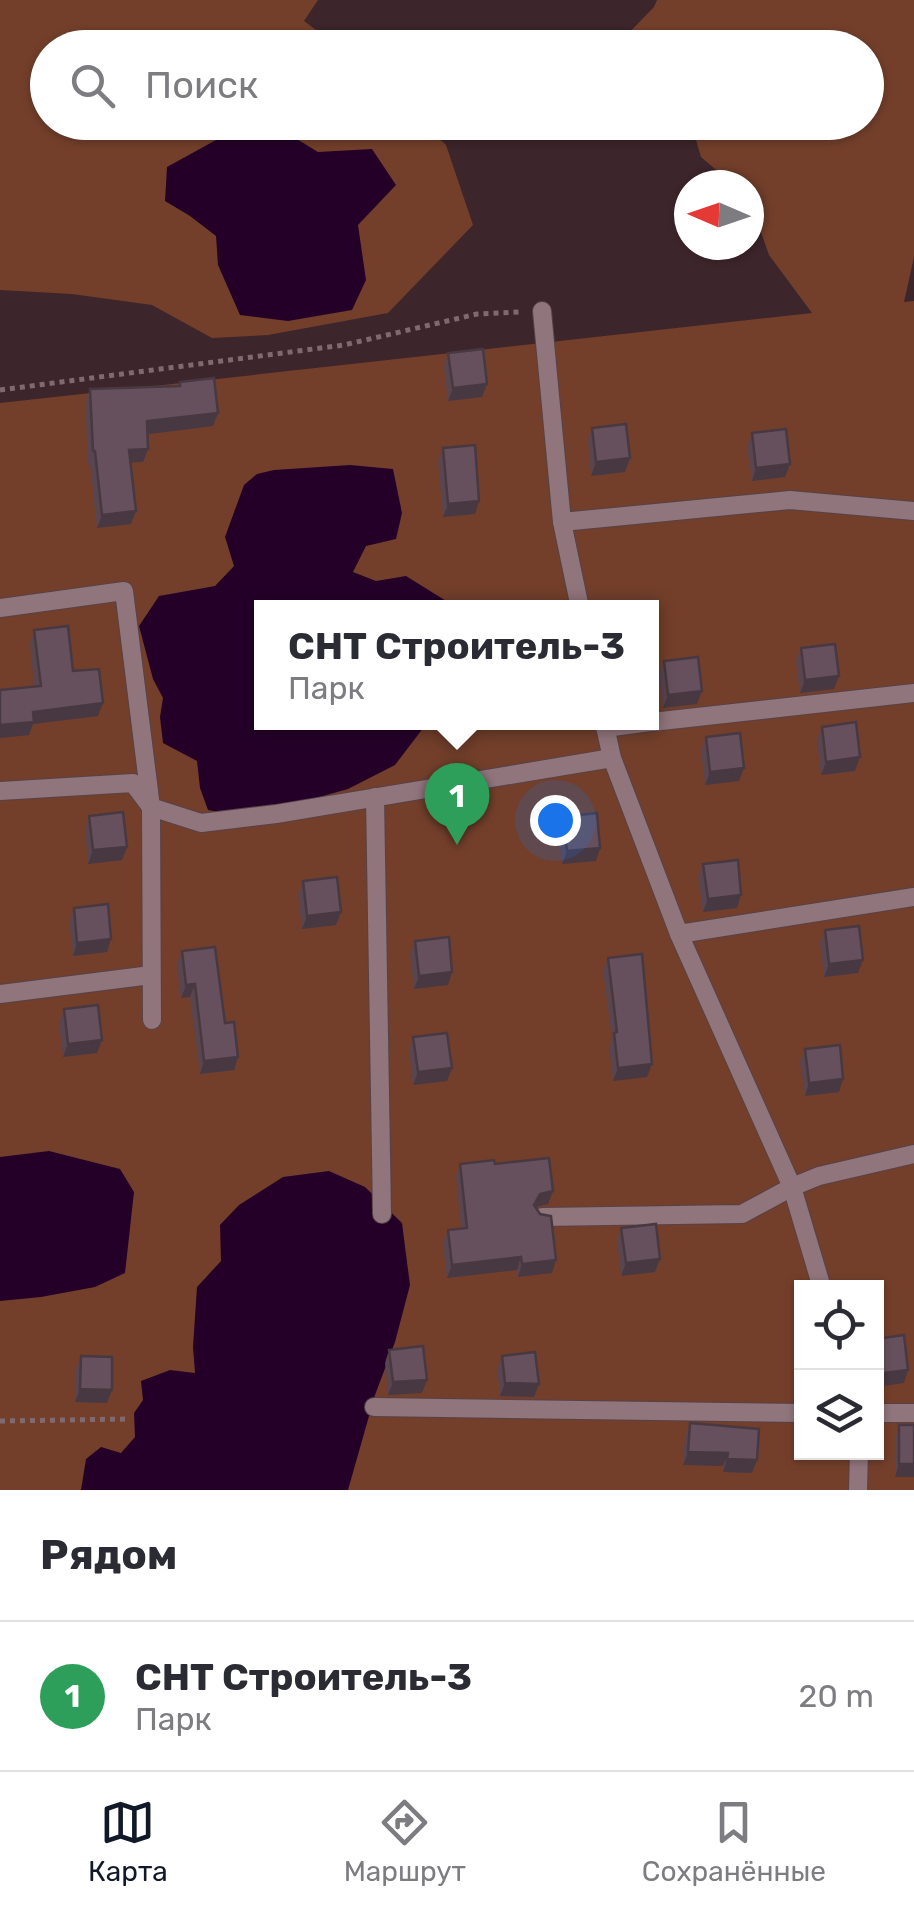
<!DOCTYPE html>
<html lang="ru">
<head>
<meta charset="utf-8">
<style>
  body { margin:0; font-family:Rubik,sans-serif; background:#f7f7f7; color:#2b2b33 }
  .controls { position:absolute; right:30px; bottom:30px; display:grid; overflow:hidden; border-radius:0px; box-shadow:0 2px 8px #0004 }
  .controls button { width:90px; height:90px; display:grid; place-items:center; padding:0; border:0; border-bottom:2px solid #e1e1e2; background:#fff; color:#2b2b33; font:50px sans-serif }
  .compass { position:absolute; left:674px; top:170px; width:90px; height:90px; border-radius:50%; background:#fff; box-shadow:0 2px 8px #0004; rotate:272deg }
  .you { position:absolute; left:555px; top:820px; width:35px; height:35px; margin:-25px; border:8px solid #fff; border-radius:50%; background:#1a73e8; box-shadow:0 0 0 15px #1a73e833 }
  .badge { display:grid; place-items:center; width:65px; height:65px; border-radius:50%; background:#111827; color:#fff; font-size:32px; font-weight:700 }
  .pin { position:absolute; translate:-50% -82px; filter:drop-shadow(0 2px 5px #0008) }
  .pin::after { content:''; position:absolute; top:52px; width:35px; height:30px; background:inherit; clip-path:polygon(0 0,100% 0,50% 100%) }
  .popup { position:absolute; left:254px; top:600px; width:405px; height:130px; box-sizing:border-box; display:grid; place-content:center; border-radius:0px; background:#fff; filter:drop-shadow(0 2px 8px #0005); font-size:32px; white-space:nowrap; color:#7c7c81 }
  .popup b { font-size:38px; color:#2b2b33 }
  .popup::after { content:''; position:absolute; left:50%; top:100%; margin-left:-20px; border:20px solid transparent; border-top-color:#fff }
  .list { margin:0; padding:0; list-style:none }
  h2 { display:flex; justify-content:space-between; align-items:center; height:130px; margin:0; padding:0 40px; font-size:42px }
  h2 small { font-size:32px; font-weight:400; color:#7c7c81 }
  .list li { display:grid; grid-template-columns:65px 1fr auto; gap:30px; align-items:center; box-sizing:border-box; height:150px; padding:0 40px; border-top:2px solid #e1e1e2 }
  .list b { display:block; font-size:38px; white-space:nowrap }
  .list p { margin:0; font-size:32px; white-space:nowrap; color:#7c7c81 }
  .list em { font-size:32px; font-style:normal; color:#7c7c81 }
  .icon { flex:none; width:55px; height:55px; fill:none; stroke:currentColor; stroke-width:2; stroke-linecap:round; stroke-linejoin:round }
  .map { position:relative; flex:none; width:914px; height:1490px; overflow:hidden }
  .search { position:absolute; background:#fff; box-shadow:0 2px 8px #0004; left:30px; right:30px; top:30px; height:110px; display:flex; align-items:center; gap:25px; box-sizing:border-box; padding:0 35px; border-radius:55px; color:#7c7c81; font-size:38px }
  .sheet { height:280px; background:#fff }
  nav { display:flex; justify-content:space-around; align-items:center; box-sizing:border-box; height:140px; border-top:2px solid #e1e1e2; background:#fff; font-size:28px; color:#7c7c81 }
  nav a { display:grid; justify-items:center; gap:5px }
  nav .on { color:#111827 }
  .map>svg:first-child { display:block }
  .green { fill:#733f2b; fill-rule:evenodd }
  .water { fill:#240028 }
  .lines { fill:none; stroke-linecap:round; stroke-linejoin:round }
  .lane-casing { stroke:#554247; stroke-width:20 }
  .path { stroke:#7f6a70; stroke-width:5; stroke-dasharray:5 5; stroke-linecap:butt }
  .lane { stroke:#91757c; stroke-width:18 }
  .wall { fill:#594550 }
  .shaded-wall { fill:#483841 }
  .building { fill:#67505d; stroke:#483841; stroke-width:2.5 }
</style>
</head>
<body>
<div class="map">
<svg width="914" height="1490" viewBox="0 0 914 1490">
  <rect width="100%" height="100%" fill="#3c252b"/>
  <!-- green -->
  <g class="green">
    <polygon points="0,0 318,0 304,21 339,47 48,48 48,122 423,123 446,145 473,225 388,313 268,335 212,338 152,305 72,294 0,290"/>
    <path d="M 657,0 L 914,0 L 914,257 L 904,302 L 914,301 L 914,1490 L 0,1490 L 0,403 L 812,313 L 769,255 L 749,198 L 749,185 L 734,185 L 701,157 L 691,123 L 866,122 L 866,48 L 615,47 L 654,7 ZM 262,608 L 652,608 L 652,722 L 262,722 ZM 802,1288 L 876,1288 L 876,1452 L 802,1452 Z"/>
  </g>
  <!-- water -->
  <g class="water">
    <polygon points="279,128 318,152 372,149 396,185 358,225 366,280 352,310 288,321 240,315 218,265 216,236 190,216 165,201 167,167 216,140"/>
    <polygon points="350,465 393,469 402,513 396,539 366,546 353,572 376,581 406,576 451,604 454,607 262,608 262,722 427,723 395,765 348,789 273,810 224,813 208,810 200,788 197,761 163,743 160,717 163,698 153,679 139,626 159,596 215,586 234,566 225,537 244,485 257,474 274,470"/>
    <polygon points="49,1151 120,1169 134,1192 125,1273 95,1287 41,1297 0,1301 0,1157"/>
    <polygon points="329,1171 365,1187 402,1223 410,1285 395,1342 375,1395 348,1490 81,1490 86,1459 101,1447 121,1453 135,1437 134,1413 143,1400 141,1381 170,1370 195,1373 193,1347 197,1287 221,1261 220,1225 239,1205 283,1177"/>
  </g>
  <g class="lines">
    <!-- lane casing -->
    <g class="lane-casing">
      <g id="lane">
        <polyline points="542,311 562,522 580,608"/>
        <polyline points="562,522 790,500 914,511"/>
        <polyline points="0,608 124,591 151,807 152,1020"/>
        <polyline points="604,722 612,758 679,934 792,1187 822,1288"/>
        <polyline points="652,722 914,693"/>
        <polyline points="605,728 650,722"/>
        <polyline points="0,791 133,783 151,807 201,823 276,814 612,758"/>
        <polyline points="375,797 382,1214"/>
        <polyline points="679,934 914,897"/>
        <polyline points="0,994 151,975"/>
        <polyline points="542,1217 742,1214 792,1187 819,1176 914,1154"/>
        <polyline points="374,1407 802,1413"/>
        <polyline points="876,1413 914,1413"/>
        <polyline points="858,1490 859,1452"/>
      </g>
    </g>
    <!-- path -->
    <g class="path">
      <polyline points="0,390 344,345 477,314 520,312"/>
      <polyline points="0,1421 129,1419"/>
    </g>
    <!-- lane -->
    <use href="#lane" class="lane"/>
  </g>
  <!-- wall -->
  <g class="wall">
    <polygon points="448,353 487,384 482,397 448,401 444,366"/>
    <polygon points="180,382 218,413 213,426 148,434 148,449 143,462 130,462 136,511 131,524 97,528 90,464 88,464 85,402 90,389 178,386"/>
    <polygon points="592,428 625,472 591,476 588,441"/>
    <polygon points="752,433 785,477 752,481 747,446"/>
    <polygon points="443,448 479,501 475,514 443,517 438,461"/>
    <polygon points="34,630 73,671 98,716 33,724 29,735 0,738 0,690 34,686 30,643"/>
    <polygon points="801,648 834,689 800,693 796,661"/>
    <polygon points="664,661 702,691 697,704 663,708 659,674"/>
    <polygon points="822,727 855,771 821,775 817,740"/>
    <polygon points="706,737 739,781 705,785 701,750"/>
    <polygon points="89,816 127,847 122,860 88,864 85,829"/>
    <polygon points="563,817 600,848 596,861 562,864 558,830"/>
    <polygon points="703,864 737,908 703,912 698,877"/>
    <polygon points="303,881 341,912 336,925 302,929 298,894"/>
    <polygon points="74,908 107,952 73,956 69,921"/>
    <polygon points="825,930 858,973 824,977 820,943"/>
    <polygon points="415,941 452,972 448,985 414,989 410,954"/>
    <polygon points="182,951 225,1023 238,1057 234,1070 200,1074 190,997 181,998 177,964"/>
    <polygon points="608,958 647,1077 613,1081 609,1046 612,1039 603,971"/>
    <polygon points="64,1009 97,1053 63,1057 59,1022"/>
    <polygon points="413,1037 452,1068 447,1081 413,1085 409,1050"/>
    <polygon points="805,1049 839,1092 805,1096 800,1062"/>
    <polygon points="460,1164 495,1164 548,1204 535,1207 552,1273 518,1277 517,1270 447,1278 443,1243 448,1230 461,1228 456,1177"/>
    <polygon points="621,1228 660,1259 655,1272 621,1276 617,1241"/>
    <polygon points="389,1350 422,1393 388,1395 385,1363"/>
    <polygon points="81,1356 112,1390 107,1403 75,1402 76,1369"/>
    <polygon points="502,1356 539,1384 534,1397 500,1396 497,1369"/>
    <polygon points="690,1423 757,1460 752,1473 723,1472 723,1466 683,1465 685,1436"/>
    <polygon points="899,1425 914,1425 895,1477 895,1438"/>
  </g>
  <!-- shaded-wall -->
  <g class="shaded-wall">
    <polygon points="487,384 482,397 448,401 453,388"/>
    <polygon points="218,413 213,426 142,435 147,421"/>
    <polygon points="148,449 143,462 124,463 129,450"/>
    <polygon points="630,458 625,472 591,476 596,462"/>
    <polygon points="790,464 785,477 752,481 756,468"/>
    <polygon points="479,501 475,514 443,517 448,504"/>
    <polygon points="136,511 131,524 97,528 102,515"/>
    <polygon points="839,676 834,689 800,693 805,680"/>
    <polygon points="702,691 697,704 663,708 668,695"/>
    <polygon points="103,703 98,716 33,724 29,735 0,738 0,725 33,712"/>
    <polygon points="860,757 855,771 821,775 826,762"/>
    <polygon points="744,768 739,781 705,785 710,772"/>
    <polygon points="127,847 122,860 88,864 93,850"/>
    <polygon points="600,848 596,861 562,864 567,851"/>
    <polygon points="741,895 737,908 703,912 708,899"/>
    <polygon points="341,912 336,925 302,929 307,916"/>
    <polygon points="111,939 107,952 73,956 77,943"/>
    <polygon points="863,960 858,973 824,977 829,964"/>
    <polygon points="452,972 448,985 414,989 419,976"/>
    <polygon points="195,984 190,997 181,998 186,985"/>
    <polygon points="102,1040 97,1053 63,1057 68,1044"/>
    <polygon points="238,1057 234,1070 200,1074 204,1061"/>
    <polygon points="652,1064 647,1077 613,1081 618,1068"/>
    <polygon points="452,1068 447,1081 413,1085 418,1072"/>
    <polygon points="843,1079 839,1092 805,1096 809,1083"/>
    <polygon points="553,1191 548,1204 535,1207 530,1218 540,1194"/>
    <polygon points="521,1257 517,1270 447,1278 452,1265"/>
    <polygon points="660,1259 655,1272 621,1276 626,1263"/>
    <polygon points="556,1260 552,1273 518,1277 522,1264"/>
    <polygon points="908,1370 904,1383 876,1387 876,1374"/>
    <polygon points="427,1380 422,1393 388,1395 393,1382"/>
    <polygon points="505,1383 539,1384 534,1397 500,1396"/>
    <polygon points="80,1389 112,1390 107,1403 75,1402"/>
    <polygon points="688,1452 728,1453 723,1466 683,1465"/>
    <polygon points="727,1459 757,1460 752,1473 723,1472"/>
    <polygon points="899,1464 914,1464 914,1477 895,1477"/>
  </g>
  <!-- building -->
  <g class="building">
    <polygon points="483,349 487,384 453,388 448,353"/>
    <polygon points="214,378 218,413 147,421 148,449 129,450 136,511 102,515 95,451 93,451 90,389 180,386 180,382"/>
    <polygon points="626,424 630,458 596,462 592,428"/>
    <polygon points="786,429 790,464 756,468 752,433"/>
    <polygon points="475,445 479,501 448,504 443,448"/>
    <polygon points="68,626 73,671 99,669 103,703 33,712 34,722 0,725 0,690 41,686 34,630"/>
    <polygon points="835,644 839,676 805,680 801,648"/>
    <polygon points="698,657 702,691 668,695 664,661"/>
    <polygon points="856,722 860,757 826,762 822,727"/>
    <polygon points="740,733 744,768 710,772 706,737"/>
    <polygon points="123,812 127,847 93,850 89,816"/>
    <polygon points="597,813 600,848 567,851 563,817"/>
    <polygon points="738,860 741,895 708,899 703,864"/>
    <polygon points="337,877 341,912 307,916 303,881"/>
    <polygon points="108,904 111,939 77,943 74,908"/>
    <polygon points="859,926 863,960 829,964 825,930"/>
    <polygon points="449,937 452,972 419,976 415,941"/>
    <polygon points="215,947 225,1023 234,1022 238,1057 204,1061 195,984 186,985 182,951"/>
    <polygon points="642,954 652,1064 618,1068 614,1033 617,1032 608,958"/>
    <polygon points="98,1005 102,1040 68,1044 64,1009"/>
    <polygon points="447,1033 452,1068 418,1072 413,1037"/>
    <polygon points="840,1045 843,1079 809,1083 805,1049"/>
    <polygon points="549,1158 553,1191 540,1194 534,1205 540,1214 551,1216 556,1260 522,1264 521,1257 452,1265 448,1230 467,1228 460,1164 494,1160 495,1164"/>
    <polygon points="656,1224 660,1259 626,1263 621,1228"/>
    <polygon points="904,1335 908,1370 876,1374 876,1339"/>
    <polygon points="423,1346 427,1380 393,1382 389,1350"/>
    <polygon points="535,1352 539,1384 505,1383 502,1356"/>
    <polygon points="81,1356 112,1357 112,1390 80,1389"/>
    <polygon points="690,1423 759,1429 757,1460 727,1459 728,1453 688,1452"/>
    <rect x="899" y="1425" width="15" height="39"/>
  </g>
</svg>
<div class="controls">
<button><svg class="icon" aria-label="locate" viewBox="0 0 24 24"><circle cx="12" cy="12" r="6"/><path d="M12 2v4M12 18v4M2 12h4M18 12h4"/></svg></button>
<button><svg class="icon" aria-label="layers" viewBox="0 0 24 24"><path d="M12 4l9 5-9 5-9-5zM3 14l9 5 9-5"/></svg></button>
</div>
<svg class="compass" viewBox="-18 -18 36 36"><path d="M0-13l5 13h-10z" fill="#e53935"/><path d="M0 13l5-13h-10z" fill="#7c7c81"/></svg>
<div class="you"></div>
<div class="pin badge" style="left:457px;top:845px;background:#2e9e5b">1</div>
<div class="popup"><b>СНТ Строитель-3</b>Парк</div>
<div class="search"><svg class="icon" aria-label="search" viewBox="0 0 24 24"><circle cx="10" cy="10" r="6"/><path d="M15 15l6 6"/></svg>Поиск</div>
</div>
<section class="sheet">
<h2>Рядом<small></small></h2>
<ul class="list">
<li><span class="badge" style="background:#2e9e5b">1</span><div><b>СНТ Строитель-3</b><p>Парк</p></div><em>20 m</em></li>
</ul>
</section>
<nav>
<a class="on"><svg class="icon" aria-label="map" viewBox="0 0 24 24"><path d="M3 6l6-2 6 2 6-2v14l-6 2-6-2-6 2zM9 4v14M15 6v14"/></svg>Карта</a>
<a><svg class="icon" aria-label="directions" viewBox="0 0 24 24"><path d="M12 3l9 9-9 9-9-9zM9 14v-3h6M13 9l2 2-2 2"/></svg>Маршрут</a>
<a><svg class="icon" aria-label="saved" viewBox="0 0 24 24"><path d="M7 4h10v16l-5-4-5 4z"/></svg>Сохранённые</a>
</nav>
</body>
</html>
